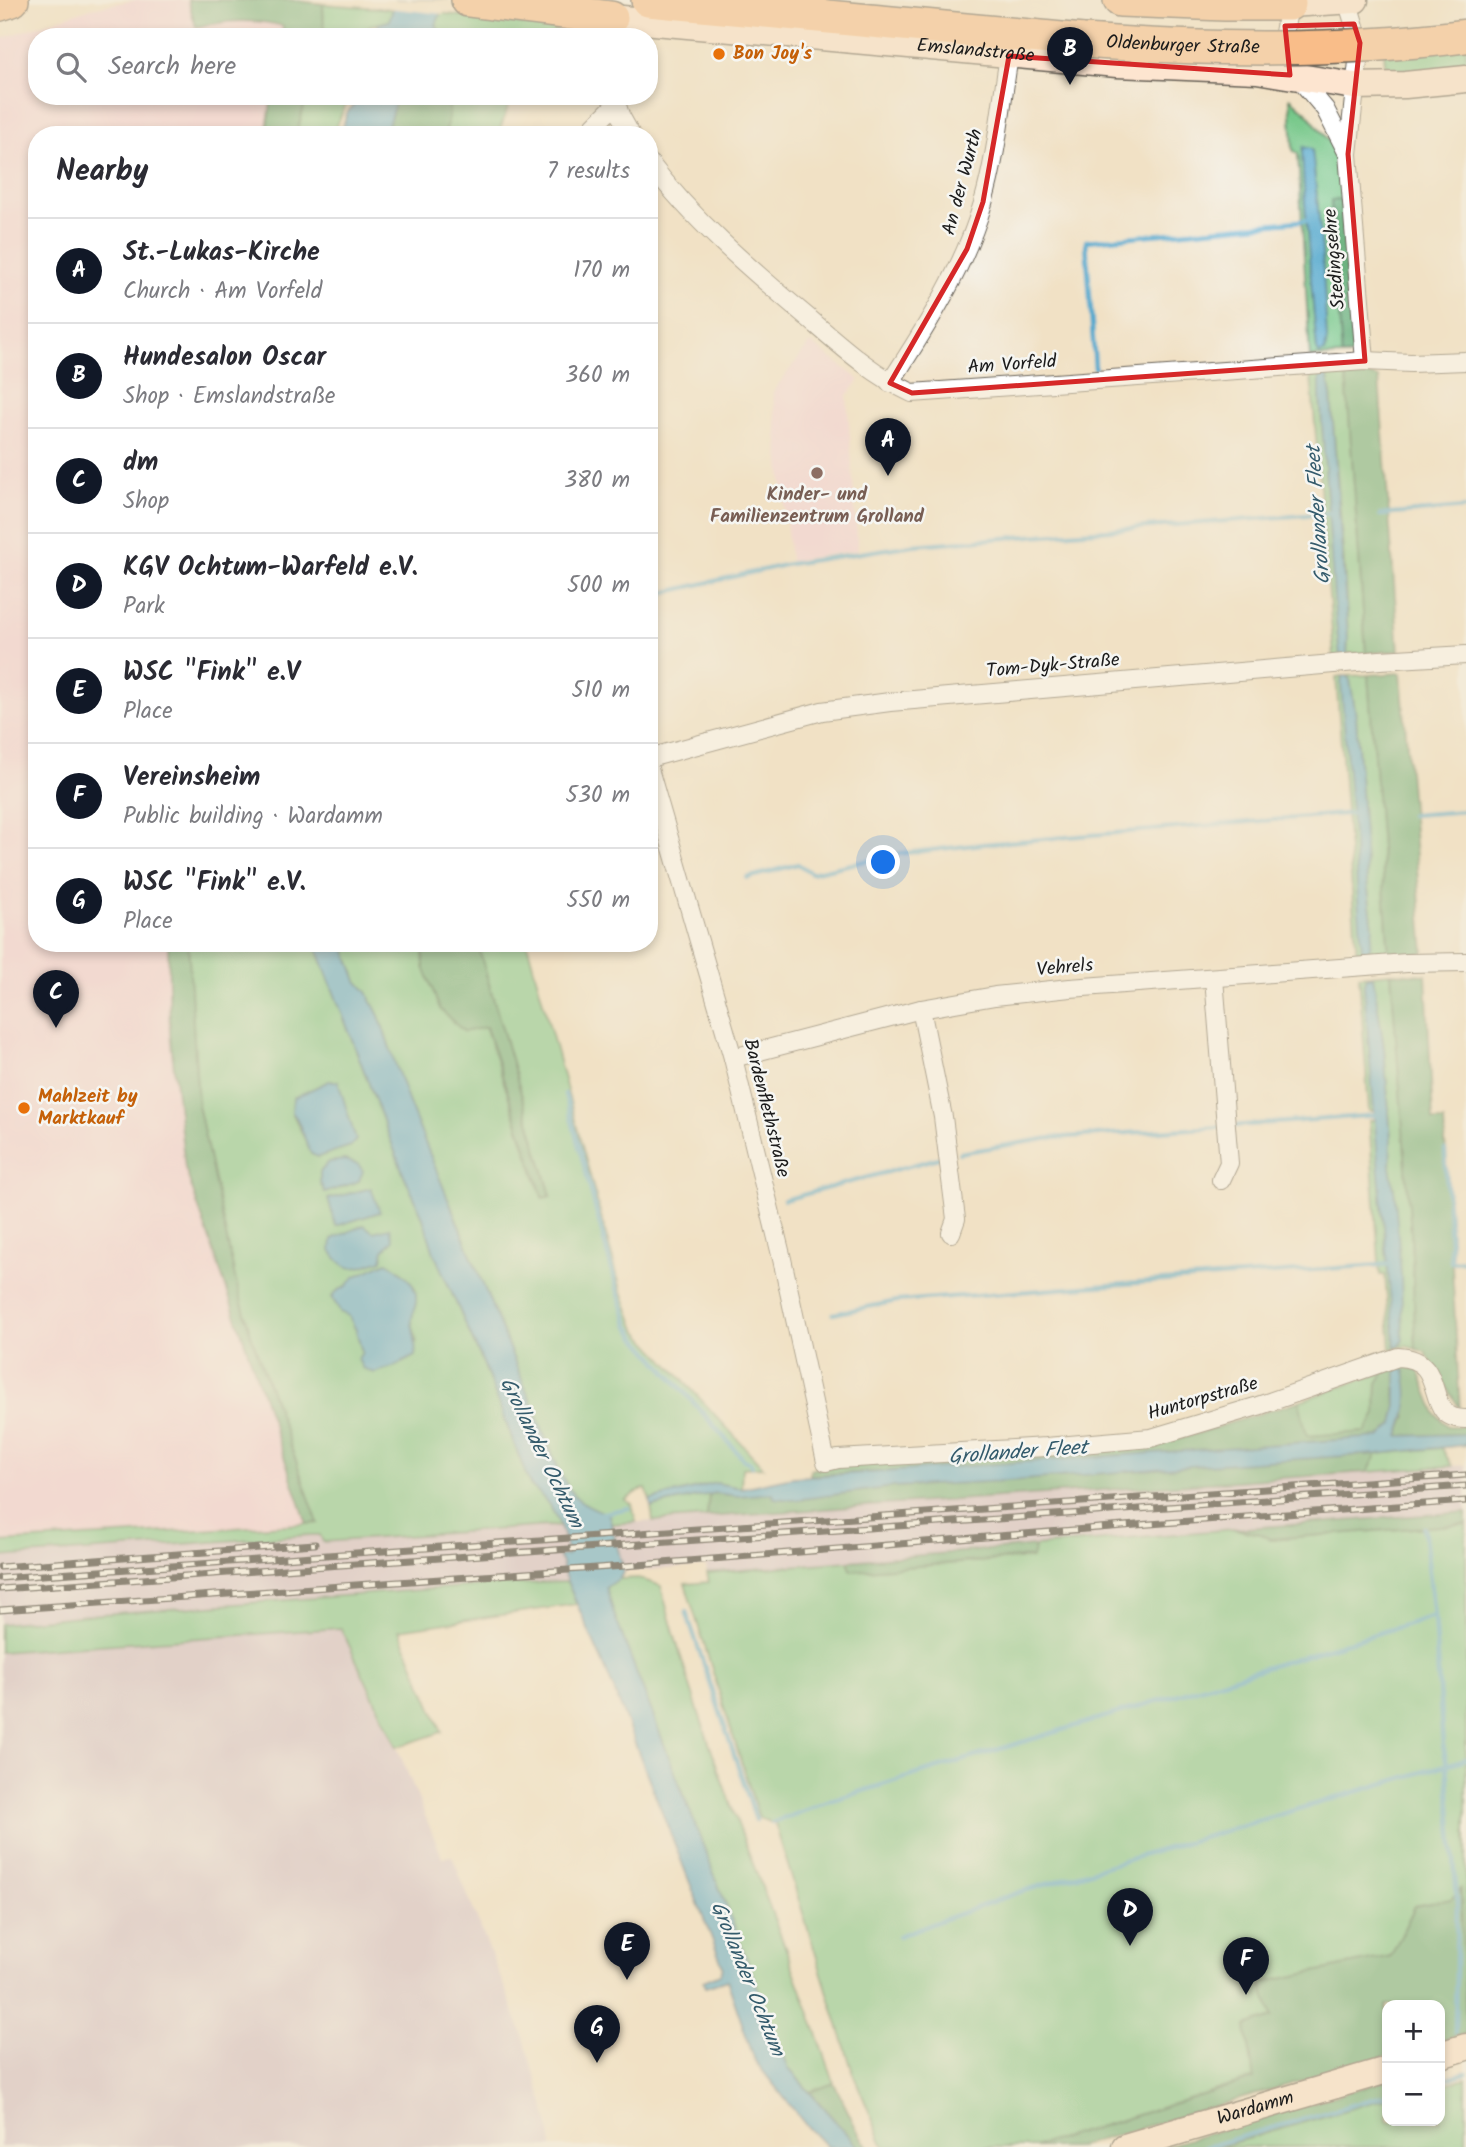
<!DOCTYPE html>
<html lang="en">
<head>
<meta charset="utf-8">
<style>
  body { margin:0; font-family:Kalam,sans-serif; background:#f2f2f3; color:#2b2b33 }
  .controls { position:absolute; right:21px; bottom:21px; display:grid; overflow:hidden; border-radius:14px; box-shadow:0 4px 10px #0003 }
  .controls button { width:63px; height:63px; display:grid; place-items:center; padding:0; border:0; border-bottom:2px solid #e1e1e2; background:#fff; color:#2b2b33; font:35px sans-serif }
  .you { position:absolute; left:884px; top:863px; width:24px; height:24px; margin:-18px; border:5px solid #fff; border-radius:50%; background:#1a73e8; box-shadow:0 0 0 10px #1a73e833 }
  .badge { display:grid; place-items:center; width:46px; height:46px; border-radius:50%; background:#111827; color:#fff; font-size:23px; font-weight:700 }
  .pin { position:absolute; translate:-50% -58px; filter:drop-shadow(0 2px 4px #0008) }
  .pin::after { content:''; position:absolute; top:37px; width:24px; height:21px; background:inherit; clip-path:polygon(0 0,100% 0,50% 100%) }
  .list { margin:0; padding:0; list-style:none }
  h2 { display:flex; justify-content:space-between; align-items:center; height:91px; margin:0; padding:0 28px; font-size:30px }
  h2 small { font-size:23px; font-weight:400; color:#7c7c81 }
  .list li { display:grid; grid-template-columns:46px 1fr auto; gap:21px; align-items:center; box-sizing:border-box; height:105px; padding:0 28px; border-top:2px solid #e1e1e2 }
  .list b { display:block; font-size:26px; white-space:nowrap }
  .list p { margin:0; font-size:23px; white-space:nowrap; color:#7c7c81 }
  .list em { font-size:23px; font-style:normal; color:#7c7c81 }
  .icon { flex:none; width:38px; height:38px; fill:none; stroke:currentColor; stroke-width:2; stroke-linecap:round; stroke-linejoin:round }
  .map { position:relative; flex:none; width:1466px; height:2147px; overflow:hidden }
  .search { position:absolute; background:#fff; box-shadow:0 4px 10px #0003; left:28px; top:28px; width:630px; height:77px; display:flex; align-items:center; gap:18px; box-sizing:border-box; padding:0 24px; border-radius:28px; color:#7c7c81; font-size:26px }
  .panel { position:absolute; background:#fff; box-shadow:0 4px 10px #0003; left:28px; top:126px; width:630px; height:826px; border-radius:28px }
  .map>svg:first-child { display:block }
  .built { fill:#f4cfdd }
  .industrial { fill:#d0bdcd }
  .green { fill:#77c88a; stroke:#4a7253; stroke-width:2; fill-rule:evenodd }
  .forest { fill:#61ac76; stroke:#3e6449; stroke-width:2 }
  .water { fill:#51a7cd; stroke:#366274; stroke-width:2 }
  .pier { fill:#f1e1c5 }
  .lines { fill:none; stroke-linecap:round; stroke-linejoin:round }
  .stream { stroke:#51a7cd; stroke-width:4.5 }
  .street-casing { stroke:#676157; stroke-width:20 }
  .secondary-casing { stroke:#676157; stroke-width:29 }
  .highway-casing { stroke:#676157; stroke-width:36 }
  .street { stroke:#fff; stroke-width:18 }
  .secondary { stroke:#fde5d0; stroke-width:26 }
  .highway { stroke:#f9bd89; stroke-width:33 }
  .rail-casing { stroke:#1c1c1c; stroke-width:7 }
  .rail { stroke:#f6f6f2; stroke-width:4.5; stroke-dasharray:13; stroke-linecap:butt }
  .highway-bridge-casing { stroke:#676157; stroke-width:36; stroke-linecap:butt }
  .highway-bridge { stroke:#f9bd89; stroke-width:33 }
  .marked { fill:none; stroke:#d62828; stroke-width:5; stroke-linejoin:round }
  .food-dot { fill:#e8710a; stroke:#f6f6f2; stroke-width:2.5 }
  .education-dot { fill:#8d6e63; stroke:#f6f6f2; stroke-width:2.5 }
  .labels { text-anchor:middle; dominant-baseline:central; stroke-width:5; stroke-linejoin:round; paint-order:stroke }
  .street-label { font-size:19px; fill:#1c1c1c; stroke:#f6f6f2 }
  .food-label { font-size:19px; font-weight:bold; fill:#c56008; stroke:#f6f6f2; text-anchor:start }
  .education-label { font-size:19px; font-weight:bold; fill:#785e54; stroke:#f6f6f2 }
  .water-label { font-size:21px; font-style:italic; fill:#345b6c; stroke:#f6f6f2 }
</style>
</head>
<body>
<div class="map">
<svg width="1466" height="2147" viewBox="0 0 1466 2147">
  <rect width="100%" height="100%" fill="#f6f6f2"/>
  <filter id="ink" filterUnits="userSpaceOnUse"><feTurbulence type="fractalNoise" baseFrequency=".0143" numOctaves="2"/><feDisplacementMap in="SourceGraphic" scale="14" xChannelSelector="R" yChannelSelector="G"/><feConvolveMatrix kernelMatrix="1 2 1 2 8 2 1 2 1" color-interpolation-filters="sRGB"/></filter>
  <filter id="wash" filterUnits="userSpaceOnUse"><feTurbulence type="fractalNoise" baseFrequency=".00686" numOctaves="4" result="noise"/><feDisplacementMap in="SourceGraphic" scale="28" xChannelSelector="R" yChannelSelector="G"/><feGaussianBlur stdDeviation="1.57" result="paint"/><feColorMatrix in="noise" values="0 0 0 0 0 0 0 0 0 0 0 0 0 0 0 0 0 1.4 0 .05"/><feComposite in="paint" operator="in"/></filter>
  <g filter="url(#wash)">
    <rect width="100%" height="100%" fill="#f1e1c5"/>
    <!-- built -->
    <g class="built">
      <polygon points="136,0 188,0 196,27 222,22 264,21 284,26 282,37 37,37 37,96 272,96 266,135 37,135 37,943 168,943 170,1033 185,1168 307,1524 0,1542 0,39 91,8"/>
      <polygon points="810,343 860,380 847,396 858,550 790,561 773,392"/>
    </g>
    <!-- industrial -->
    <g class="industrial">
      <polygon points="1466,1465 1466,1512 1234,1529 707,1573 706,1566 624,1572 611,1524"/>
      <polygon points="548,1526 562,1527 568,1555 559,1556 567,1582 487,1585 89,1615 0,1624 0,1557 310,1535 320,1535 323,1542"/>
      <polygon points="342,1627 397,1747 442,1857 452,1856 522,2032 548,2118 552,2147 0,2147 0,1652"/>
    </g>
    <!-- green -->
    <g class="green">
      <polygon points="323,4 393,9 389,21 369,26 367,37 324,37"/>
      <polygon points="440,13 558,29 547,37 443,37 436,25"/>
      <polygon points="1466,44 1466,72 1386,77 1384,52"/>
      <polygon points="307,96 349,96 333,135 296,135"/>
      <polygon points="448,96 512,96 498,135 445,135 449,115"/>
      <path d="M 1290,98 L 1306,112 L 1339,154 L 1344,199 L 1331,202 L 1342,356 L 1310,357 L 1298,154 L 1293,150 ZM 1303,148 L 1314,169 L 1318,206 L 1317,350 L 1304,193 Z"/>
      <polygon points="1342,372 1346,374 1366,653 1347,654 1348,637 1344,564 1331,395 1327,373"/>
      <polygon points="1320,374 1320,395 1335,612 1340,656 1334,657 1311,376"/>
      <polygon points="1368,675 1389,955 1357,957 1336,677 1342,676 1341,684 1363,952 1373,928 1367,882 1356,716 1350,680 1347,676"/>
      <path d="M 188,943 L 315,943 L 404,1175 L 422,1215 L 434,1253 L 483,1363 L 530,1485 L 544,1496 L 562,1527 L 548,1526 L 323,1542 L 320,1535 L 310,1535 L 0,1557 L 0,1542 L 318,1523 L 251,1335 L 235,1278 L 198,1105 ZM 338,1081 L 351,1146 L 318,1156 L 312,1154 L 292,1112 ZM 400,1270 L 415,1288 L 416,1301 L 411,1319 L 417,1342 L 362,1352 L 356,1330 L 349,1315 L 340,1312 L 332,1297 C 344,1280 381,1275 400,1270 Z"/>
      <polygon points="343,943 423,943 424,967 485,1026 542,1197 551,1195 477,943 527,943 620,1286 636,1329 763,1467 742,1468 741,1488 716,1483 650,1500 646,1489 641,1490 625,1500 632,1504 636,1522 611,1524 609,1515 581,1503 571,1494 560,1473 408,1101 379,1016 367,992 357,981"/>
      <polygon points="1391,973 1411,1232 1416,1349 1406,1346 1391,1349 1385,1275 1380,1275 1369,1120 1375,1120 1395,1345 1395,1196 1390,1167 1391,1139 1384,1048 1373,977 1366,977 1364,984 1374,1111 1369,1111 1359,976"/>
      <polygon points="1384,1372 1377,1383 1376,1414 1367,1432 1307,1436 1299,1401"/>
      <polygon points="1442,1448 1452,1466 1368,1472 1377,1454"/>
      <polygon points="709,1494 707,1517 653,1521 651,1507"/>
      <polygon points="1466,1524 1466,2013 1460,1890 1451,1899 1415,1906 1391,1956 1261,1983 1273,2017 1246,2026 1255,2078 1034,2147 886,2147 882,2142 854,2076 775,1824 759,1818 685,1584 709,1582 707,1573 848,1561 852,1571 1032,1558 1035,1546 1234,1529 1262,1534 1270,1539"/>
      <path d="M 638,1578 L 661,1586 C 682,1667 709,1746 738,1824 C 770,1911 806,1995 834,2083 L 810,2092 L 789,2069 L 614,1614 L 606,1587 L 619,1579 Z"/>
      <polygon points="567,1582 577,1604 399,1630 442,1732 397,1747 341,1628 0,1652 0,1624 89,1615 487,1585"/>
      <polygon points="1466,2078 1466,2147 1218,2147 1387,2098 1387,2121 1440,2121 1440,2085"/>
    </g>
    <!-- forest -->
    <g class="forest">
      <path d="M 188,0 L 290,0 L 323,4 L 324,37 L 282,37 L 283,26 C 254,18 225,21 196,27 Z"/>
      <polygon points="272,96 307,96 296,135 266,135"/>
      <polygon points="397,96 448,96 449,115 445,135 385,135"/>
      <polygon points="1344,199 1357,355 1342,356 1331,201"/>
      <polygon points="1359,373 1379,378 1399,651 1366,653 1346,374"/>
      <polygon points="1401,673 1424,953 1389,955 1368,675"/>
      <polygon points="168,943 188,943 198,1105 235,1278 251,1335 318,1523 307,1524 185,1168 170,1033"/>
      <polygon points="423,943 477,943 551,1196 543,1198 486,1027 464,1032 440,1009 424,967"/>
      <polygon points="1391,973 1426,975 1433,1121 1444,1121 1460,1409 1425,1352 1416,1349 1411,1232"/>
      <polygon points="1406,1366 1419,1371 1436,1414 1448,1426 1466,1426 1466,1434 1399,1436 1407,1416 1395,1387 1396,1411 1393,1424 1380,1437 883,1472 810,1475 810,1470 822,1467 1148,1447 1183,1438 1299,1401 1307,1436 1366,1432 1376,1414 1377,1383 1384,1372"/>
      <polygon points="1377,1454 1368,1472 707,1517 709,1494 715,1493 738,1496 773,1493 794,1500 893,1487 1023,1480 1190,1466"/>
      <polygon points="1466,1512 1466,1524 1270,1539 1261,1534 1234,1529"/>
      <polygon points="1035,1546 1032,1557 852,1571 848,1561"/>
      <polygon points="1461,1889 1466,2034 1440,2041 1440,2005 1387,2005 1387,2056 1076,2147 1034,2147 1254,2079 1246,2026 1273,2017 1261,1983 1391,1956 1415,1906 1451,1899"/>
      <polygon points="1387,2080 1387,2098 1218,2147 1163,2147"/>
      <polygon points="834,2083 861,2138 869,2147 858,2147 810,2092"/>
    </g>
    <!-- water -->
    <g class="water">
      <polygon points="396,0 446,0 436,25 443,37 379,37 378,24 389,21"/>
      <polygon points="361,96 397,96 385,135 340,135 347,113"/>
      <path d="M 1303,147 L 1312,149 L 1322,249 L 1327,339 L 1325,352 L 1319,354 L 1317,350 C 1311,284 1305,218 1302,152 Z"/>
      <polygon points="1327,373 1331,395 1348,637 1347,654 1340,656 1335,612 1320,395 1320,374"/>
      <polygon points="1342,676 1347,676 1350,680 1356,716 1367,882 1373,928 1369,952 1363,952 1362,949 1341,684"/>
      <path d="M 315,943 L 343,943 L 357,981 L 367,992 L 379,1016 L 408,1101 L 560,1473 C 576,1503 579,1501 609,1515 L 624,1572 L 619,1579 L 606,1587 L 614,1614 L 789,2069 L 858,2147 L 827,2147 L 805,2124 L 755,2061 L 727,1980 L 706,1987 L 703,1981 L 720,1974 L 723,1967 L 608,1675 L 565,1577 L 562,1563 L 558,1556 L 568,1555 C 561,1525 555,1505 530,1485 L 483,1363 L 434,1253 L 422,1215 L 404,1175 Z"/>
      <polygon points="1373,976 1384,1048 1391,1139 1390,1167 1395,1196 1401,1275 1403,1341 1399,1346 1395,1346 1379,1174 1364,984 1366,977"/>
      <polygon points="329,1081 338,1081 356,1140 351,1146 318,1157 311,1154 297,1119 292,1112 293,1098"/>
      <polygon points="344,1160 358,1164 363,1171 359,1181 325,1193 320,1182 320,1172 329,1162"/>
      <polygon points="371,1188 380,1212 336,1226 328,1199"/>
      <path d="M 364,1225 L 373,1232 L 390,1228 L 393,1240 L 384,1250 L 382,1260 C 356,1268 348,1276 331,1251 L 332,1239 Z"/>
      <path d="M 387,1262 C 400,1270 418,1283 416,1300 C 416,1308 411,1315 412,1322 C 414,1335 417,1342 415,1356 L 396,1366 L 374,1373 L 362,1368 L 358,1359 L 362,1352 L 356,1330 L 349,1316 L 340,1312 L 332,1297 L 336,1292 L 348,1285 L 354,1277 Z"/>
      <path d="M 1400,1367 L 1405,1371 C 1410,1397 1408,1412 1399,1436 L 1466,1434 L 1466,1445 L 1377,1454 L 1190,1466 L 1023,1480 L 893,1487 L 794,1500 L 774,1498 L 773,1493 L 738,1496 L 715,1493 L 651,1507 L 650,1500 L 716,1483 L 741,1488 L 792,1477 L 883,1472 L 1380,1437 L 1393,1424 L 1396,1411 L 1396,1372 Z"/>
    </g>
    <!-- pier -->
    <polygon class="pier" points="392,0 449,0 444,14 389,8"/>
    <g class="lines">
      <!-- stream -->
      <g class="stream">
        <polyline points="1095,368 1086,241 1311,220"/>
        <polyline points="1380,515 1466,508"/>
        <polyline points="649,596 789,564 913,545 1332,513"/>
        <polyline points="1411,815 1466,811"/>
        <polyline points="747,878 798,864 811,873 897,854 983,844 1356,813"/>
        <polyline points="565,1094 616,1285 629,1326 636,1337 744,1460 751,1463 752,1467"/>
        <polyline points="1233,1126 1379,1115"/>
        <polyline points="1445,1150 1451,1262 1466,1261"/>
        <polyline points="959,1153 1051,1138 1219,1127"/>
        <polyline points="784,1200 942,1157"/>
        <polyline points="833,1314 897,1301 1393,1264"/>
        <polyline points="599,1514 629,1508"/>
        <polyline points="1424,1528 1434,1616 1443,1745 1447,1764 1457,1900 1455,2033"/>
        <polyline points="686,1611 756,1820"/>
        <polyline points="772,1823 830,1801 1434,1616"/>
        <polyline points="898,1936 1020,1892 1466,1759"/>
        <polyline points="1440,2080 1466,2073"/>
        <polyline points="1206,2147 1387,2095"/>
      </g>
    </g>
  </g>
  <g filter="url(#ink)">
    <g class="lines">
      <!-- street casing -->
      <g class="street-casing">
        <g id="street">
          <polyline points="1290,0 1283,38 1286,55 1296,75 1325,109 1348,154"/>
          <polyline points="1347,0 1360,43 1348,154 1365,361"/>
          <polyline points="614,96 620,115 631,135"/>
          <polyline points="593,135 594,126 616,104"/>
          <path d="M 649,162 C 693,220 749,268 805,315 C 839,344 871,374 912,393 L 1365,361 L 1411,363 L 1466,361"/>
          <path d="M 890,383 C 927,326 964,268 983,203 C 997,155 1001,105 1009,56"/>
          <polyline points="649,758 822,711 890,702 1380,660 1466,655"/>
          <path d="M 649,769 L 733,1058 L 782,1259 L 826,1462 L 838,1459 L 1046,1447 L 1151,1438 L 1258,1406 L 1398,1357 C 1452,1359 1419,1420 1466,1419"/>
          <polyline points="1214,978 1229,1163 1221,1180"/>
          <polyline points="921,1009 943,1117 956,1219 951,1233"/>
          <polyline points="733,1058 921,1009 995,996 1070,988 1407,963 1466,962"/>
        </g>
      </g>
      <!-- secondary casing -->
      <g class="secondary-casing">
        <g id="secondary">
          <polyline points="1289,4 1355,0"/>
          <path id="s1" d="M 611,18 L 1117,64 L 1257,70 L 1354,86 L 1405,85 L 1466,79"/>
          <polyline points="1440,2055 1466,2047"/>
          <path id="s2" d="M 1125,2147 L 1387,2070"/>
        </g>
      </g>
      <!-- highway casing -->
      <g class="highway-casing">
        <g id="highway">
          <polyline points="468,0 611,18"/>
          <polyline points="648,0 1083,41"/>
          <polyline points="1120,0 1225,4 1289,4"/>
          <polyline points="0,4 12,0"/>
        </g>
      </g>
      <!-- street -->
      <use href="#street" class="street"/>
      <!-- secondary -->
      <use href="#secondary" class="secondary"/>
      <!-- highway -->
      <use href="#highway" class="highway"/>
      <!-- rail casing -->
      <g class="rail-casing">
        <g id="rail">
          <polyline points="0,1567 315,1544"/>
          <polyline points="0,1578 1466,1475"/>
          <polyline points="0,1589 1466,1486"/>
          <polyline points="0,1610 625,1566 1136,1525 1466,1501"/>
        </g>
      </g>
      <!-- rail -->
      <use href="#rail" class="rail"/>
      <!-- highway-bridge casing -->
      <g class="highway-bridge-casing">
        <g id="highway-bridge">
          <path id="s3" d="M 1083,41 C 1211,50 1338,52 1466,36"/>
        </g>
      </g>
      <!-- highway-bridge -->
      <use href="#highway-bridge" class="highway-bridge"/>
    </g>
  </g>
  <!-- marked area -->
  <path d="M0 0H1466V2147H0ZM 1354,24 L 1360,43 L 1348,154 L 1365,361 L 912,393 L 890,383 L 967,249 L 983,202 L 1009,56 L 1290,75 L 1285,26 Z" fill="#f1e1c5" fill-opacity=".55" fill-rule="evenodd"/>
  <path class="marked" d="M 1354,24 L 1360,43 L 1348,154 L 1365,361 L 912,393 L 890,383 L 967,249 L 983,202 L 1009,56 L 1290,75 L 1285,26 Z"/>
  <!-- markers -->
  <g class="food-dot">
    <circle cx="719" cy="54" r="7"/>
    <circle cx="24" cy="1108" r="7"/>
  </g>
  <circle class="education-dot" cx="817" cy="473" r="7"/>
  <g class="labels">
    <!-- street labels -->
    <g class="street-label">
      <text stroke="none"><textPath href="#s3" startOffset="100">Oldenburger Straße</textPath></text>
      <text stroke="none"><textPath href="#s1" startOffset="366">Emslandstraße</textPath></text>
      <text transform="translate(963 182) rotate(-75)">An der Wurth</text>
      <text transform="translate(1335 259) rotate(-95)">Stedingsehre</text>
      <text transform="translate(1012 365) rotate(-4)">Am Vorfeld</text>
      <text transform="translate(1053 666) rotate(-5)">Tom-Dyk-Straße</text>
      <text transform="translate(1065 968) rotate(-5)">Vehrels</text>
      <text transform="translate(766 1108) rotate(76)">Bardenflethstraße</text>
      <text transform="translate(1203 1399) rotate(-16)">Huntorpstraße</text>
      <text stroke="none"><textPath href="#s2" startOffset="136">Wardamm</textPath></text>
    </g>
    <!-- food labels -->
    <g class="food-label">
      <text x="733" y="54">Bon Joy's</text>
      <text x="38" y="1097">Mahlzeit by<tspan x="38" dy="22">Marktkauf</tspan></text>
    </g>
    <!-- education labels -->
    <g class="education-label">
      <text x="817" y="495">Kinder- und<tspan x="817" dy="22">Familienzentrum Grolland</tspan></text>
    </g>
    <!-- water labels -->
    <g class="water-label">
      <text transform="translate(1319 515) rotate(-94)">Grollander Fleet</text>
      <text transform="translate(541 1453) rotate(64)">Grollander Ochtum</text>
      <text transform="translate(1018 1453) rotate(-4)">Grollander Fleet</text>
      <text transform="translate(747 1979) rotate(68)">Grollander Ochtum</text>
    </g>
  </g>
</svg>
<div class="controls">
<button>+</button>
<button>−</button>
</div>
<div class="you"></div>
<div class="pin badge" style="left:888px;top:476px">A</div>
<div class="pin badge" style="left:1070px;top:85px">B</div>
<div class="pin badge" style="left:56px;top:1028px">C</div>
<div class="pin badge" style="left:1130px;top:1946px">D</div>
<div class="pin badge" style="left:627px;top:1980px">E</div>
<div class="pin badge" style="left:1246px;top:1995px">F</div>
<div class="pin badge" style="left:597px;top:2063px">G</div>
<div class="search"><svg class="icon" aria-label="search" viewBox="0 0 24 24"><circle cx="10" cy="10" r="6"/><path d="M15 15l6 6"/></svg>Search here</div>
<section class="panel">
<h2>Nearby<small>7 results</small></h2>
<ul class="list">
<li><span class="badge">A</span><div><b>St.-Lukas-Kirche</b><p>Church · Am Vorfeld</p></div><em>170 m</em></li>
<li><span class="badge">B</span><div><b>Hundesalon Oscar</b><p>Shop · Emslandstraße</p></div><em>360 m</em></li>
<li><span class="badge">C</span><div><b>dm</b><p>Shop</p></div><em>380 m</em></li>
<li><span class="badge">D</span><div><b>KGV Ochtum-Warfeld e.V.</b><p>Park</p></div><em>500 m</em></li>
<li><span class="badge">E</span><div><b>WSC &quot;Fink&quot; e.V</b><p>Place</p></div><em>510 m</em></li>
<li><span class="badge">F</span><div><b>Vereinsheim</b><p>Public building · Wardamm</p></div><em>530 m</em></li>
<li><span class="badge">G</span><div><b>WSC &quot;Fink&quot; e.V.</b><p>Place</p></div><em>550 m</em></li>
</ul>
</section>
</div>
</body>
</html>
